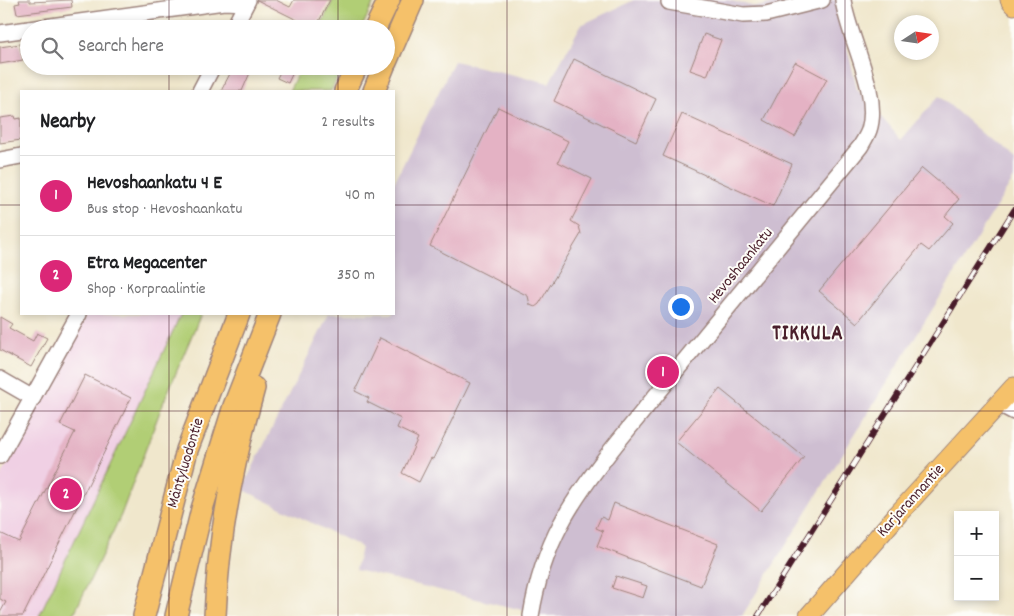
<!DOCTYPE html>
<html lang="en">
<head>
<meta charset="utf-8">
<style>
  body { margin:0; font-family:Dekko,sans-serif; background:#f2f2f2; color:#202124 }
  .controls { position:absolute; right:15px; bottom:15px; display:grid; overflow:hidden; border-radius:0px; box-shadow:0 2px 8px #0003 }
  .controls button { width:45px; height:45px; display:grid; place-items:center; padding:0; border:0; border-bottom:1px solid #e0e0e0; background:#fff; color:#202124; font:25px sans-serif }
  .compass { position:absolute; left:894px; top:15px; width:45px; height:45px; border-radius:50%; background:#fff; box-shadow:0 2px 8px #0003; rotate:78deg }
  .you { position:absolute; left:680px; top:306px; width:18px; height:18px; margin:-12px; border:4px solid #fff; border-radius:50%; background:#1a73e8; box-shadow:0 0 0 8px #1a73e833 }
  .badge { display:grid; place-items:center; width:32px; height:32px; border-radius:50%; background:#db2777; color:#fff; font-size:16px; font-weight:700 }
  .pin { position:absolute; translate:-50% -50%; border:2px solid #fff; box-shadow:0 1px 5px #0006 }
  .list { margin:0; padding:0; list-style:none }
  h2 { display:flex; justify-content:space-between; align-items:center; height:65px; margin:0; padding:0 20px; font-size:21px }
  h2 small { font-size:16px; font-weight:400; color:#757577 }
  .list li { display:grid; grid-template-columns:32px 1fr auto; gap:15px; align-items:center; box-sizing:border-box; height:80px; padding:0 20px; border-top:1px solid #e0e0e0 }
  .list b { display:block; font-size:19px; white-space:nowrap }
  .list p { margin:0; font-size:16px; white-space:nowrap; color:#757577 }
  .list em { font-size:16px; font-style:normal; color:#757577 }
  .icon { flex:none; width:28px; height:28px; fill:none; stroke:currentColor; stroke-width:2; stroke-linecap:round; stroke-linejoin:round }
  .map { position:relative; flex:none; width:1014px; height:616px; overflow:hidden }
  .search { position:absolute; background:#fff; box-shadow:0 2px 8px #0003; left:20px; top:20px; width:375px; height:55px; display:flex; align-items:center; gap:12px; box-sizing:border-box; padding:0 18px; border-radius:28px; color:#757577; font-size:19px }
  .panel { position:absolute; background:#fff; box-shadow:0 2px 8px #0003; left:20px; top:90px; width:375px; height:225px; border-radius:0px }
  .map>svg:first-child { display:block }
  .built { fill:#f0d0e4 }
  .industrial { fill:#cebed1 }
  .green { fill:#b1ce75; stroke:#7e7650 }
  .building { fill:#e4b2c4 }
  .lines { fill:none; stroke-linecap:round; stroke-linejoin:round }
  .minor-casing { stroke:#9d837c; stroke-width:18 }
  .major-casing { stroke:#9d837c; stroke-width:21 }
  .highway-casing { stroke:#9d837c; stroke-width:24 }
  .minor { stroke:#fff; stroke-width:15 }
  .major { stroke:#f5c16b; stroke-width:19 }
  .highway { stroke:#f5c16b; stroke-width:21 }
  .rail-casing { stroke:#4a1f2b; stroke-width:5.5 }
  .rail { stroke:#fdfcf7; stroke-width:4; stroke-dasharray:11; stroke-linecap:butt }
  .grid { fill:none; stroke:#4a1f2b; stroke-width:1; stroke-opacity:0.55 }
  .labels { text-anchor:middle; dominant-baseline:central; stroke-width:4; stroke-linejoin:round; paint-order:stroke }
  .street-label { font-size:16px; fill:#4a1f2b; stroke:#fdfcf7 }
  .district-label { font-size:21px; font-weight:bold; letter-spacing:1px; fill:#4a1f2b; stroke:#fdfcf7 }
</style>
</head>
<body>
<div class="map">
<svg width="1014" height="616" viewBox="0 0 1014 616">
  <rect width="100%" height="100%" fill="#fdfcf7"/>
  <filter id="ink" filterUnits="userSpaceOnUse"><feTurbulence type="fractalNoise" baseFrequency=".02" numOctaves="2"/><feDisplacementMap in="SourceGraphic" scale="10" xChannelSelector="R" yChannelSelector="G"/><feConvolveMatrix kernelMatrix="1 2 1 2 8 2 1 2 1" color-interpolation-filters="sRGB"/></filter>
  <filter id="wash" filterUnits="userSpaceOnUse"><feTurbulence type="fractalNoise" baseFrequency=".0096" numOctaves="4" result="noise"/><feDisplacementMap in="SourceGraphic" scale="20" xChannelSelector="R" yChannelSelector="G"/><feGaussianBlur stdDeviation="1.12" result="paint"/><feColorMatrix in="noise" values="0 0 0 0 0 0 0 0 0 0 0 0 0 0 0 0 0 1.4 0 .05"/><feComposite in="paint" operator="in"/></filter>
  <g filter="url(#wash)">
    <rect width="100%" height="100%" fill="#f0e7cc"/>
    <!-- built -->
    <polygon class="built" points="87,314 181,314 39,616 24,616 0,609 0,478"/>
    <!-- industrial -->
    <polygon class="industrial" points="634,0 728,0 756,7 786,0 836,0 857,89 901,140 939,96 1014,161 1014,178 742,616 539,616 539,614 356,570 361,547 242,489 329,314 394,314 394,183 454,61 549,83 581,25"/>
    <!-- green -->
    <g class="green">
      <polygon points="333,0 375,0 361,29 319,29"/>
      <polygon points="301,66 343,66 331,91 289,91"/>
      <polygon points="181,314 201,314 162,406 121,515 73,616 39,616"/>
    </g>
    <g id="blocks">
      <!-- building -->
      <g class="building">
        <polygon points="19,0 30,0 30,2 71,0 72,7 17,14 15,4 20,3"/>
        <polygon points="257,0 276,0 290,7 294,0 330,0 315,29"/>
        <polygon points="704,34 721,40 707,76 690,70"/>
        <polygon points="20,44 23,60 0,64 0,47"/>
        <polygon points="574,59 656,99 636,141 554,101"/>
        <polygon points="795,62 827,79 795,137 764,120"/>
        <polygon points="234,66 253,66 242,91 221,91"/>
        <polygon points="283,66 296,66 288,83 277,78"/>
        <polygon points="498,107 568,141 558,162 592,179 571,221 579,226 581,234 539,304 535,307 530,305 528,296 430,246"/>
        <polygon points="682,114 792,164 773,206 663,156"/>
        <polygon points="15,116 16,119 21,118 21,140 0,143 0,118"/>
        <polygon points="922,168 959,199 945,216 953,223 929,251 921,245 857,323 819,291"/>
        <polygon points="0,317 12,324 9,328 33,341 37,333 47,338 31,367 0,350"/>
        <polygon points="380,338 470,383 433,459 431,458 419,482 402,473 418,438 397,428 401,419 367,402 369,398 355,391"/>
        <polygon points="85,375 131,398 23,616 0,616 0,613 6,602 0,599 0,533 19,542 75,432 60,425"/>
        <polygon points="720,389 804,457 761,511 676,442"/>
        <polygon points="614,503 718,544 701,586 597,546 603,531 596,528 601,517 608,520"/>
        <polygon points="616,576 647,586 643,598 612,588"/>
      </g>
    </g>
  </g>
  <g filter="url(#ink)">
    <use href="#blocks" fill-opacity="0" stroke="#9d837c" stroke-width="1"/>
    <g class="lines">
      <!-- minor casing -->
      <g class="minor-casing">
        <g id="minor">
          <polyline points="669,2 743,15 766,14 822,0"/>
          <polyline points="29,29 224,2 246,3"/>
          <polyline points="233,29 248,0"/>
          <polyline points="0,33 29,29"/>
          <polyline points="200,91 213,66"/>
          <polyline points="0,160 21,156"/>
          <polyline points="0,379 33,398"/>
          <polyline points="999,404 1014,412"/>
          <polyline points="0,456 79,314"/>
          <path d="M 531,616 C 543,542 571,501 616,444 L 860,147 C 863,142 867,136 869,130 C 881,94 848,37 843,0"/>
        </g>
      </g>
      <!-- major casing -->
      <g class="major-casing">
        <g id="major">
          <polyline points="1010,0 1014,5"/>
          <polyline points="809,616 898,514 1014,387"/>
        </g>
      </g>
      <!-- highway casing -->
      <g class="highway-casing">
        <g id="highway">
          <polyline points="375,29 389,0"/>
          <polyline points="386,62 413,0"/>
          <polyline points="345,91 357,66"/>
          <polyline points="374,91 384,66"/>
          <polyline points="144,616 187,450 239,314"/>
          <polyline points="176,616 202,509 234,406 270,314"/>
          <path d="M 215,616 C 218,538 233,462 254,388"/>
        </g>
      </g>
      <!-- minor -->
      <use href="#minor" class="minor"/>
      <!-- major -->
      <use href="#major" class="major"/>
      <!-- highway -->
      <use href="#highway" class="highway"/>
      <!-- rail casing -->
      <g class="rail-casing">
        <polyline id="rail" points="758,616 1014,210"/>
      </g>
      <!-- rail -->
      <use href="#rail" class="rail"/>
    </g>
  </g>
  <!-- grid -->
  <path class="grid" d="M 169,0 L 169,29M 338,0 L 338,29M 507,0 L 507,616M 676,0 L 676,616M 845,0 L 845,616M 169,66 L 169,91M 338,66 L 338,91M 0,205 L 21,205M 394,205 L 1014,205M 169,314 L 169,616M 338,314 L 338,616M 0,411 L 1014,411"/>
  <g class="labels">
    <!-- street labels -->
    <g class="street-label">
      <text transform="translate(741 266) rotate(-51)">Hevoshaankatu</text>
      <text transform="translate(186 463) rotate(-73)">Mäntyluodontie</text>
      <text transform="translate(911 501) rotate(-48)">Karjarannantie</text>
    </g>
    <!-- district labels -->
    <g class="district-label">
      <text x="808" y="335">TIKKULA</text>
    </g>
  </g>
</svg>
<div class="controls">
<button>+</button>
<button>−</button>
</div>
<svg class="compass" viewBox="-18 -18 36 36"><path d="M0-13l5 13h-10z" fill="#e53935"/><path d="M0 13l5-13h-10z" fill="#757577"/></svg>
<div class="you"></div>
<div class="pin badge" style="left:663px;top:372px">1</div>
<div class="pin badge" style="left:66px;top:494px">2</div>
<div class="search"><svg class="icon" aria-label="search" viewBox="0 0 24 24"><circle cx="10" cy="10" r="6"/><path d="M15 15l6 6"/></svg>Search here</div>
<section class="panel">
<h2>Nearby<small>2 results</small></h2>
<ul class="list">
<li><span class="badge">1</span><div><b>Hevoshaankatu 4 E</b><p>Bus stop · Hevoshaankatu</p></div><em>40 m</em></li>
<li><span class="badge">2</span><div><b>Etra Megacenter</b><p>Shop · Korpraalintie</p></div><em>350 m</em></li>
</ul>
</section>
</div>
</body>
</html>
